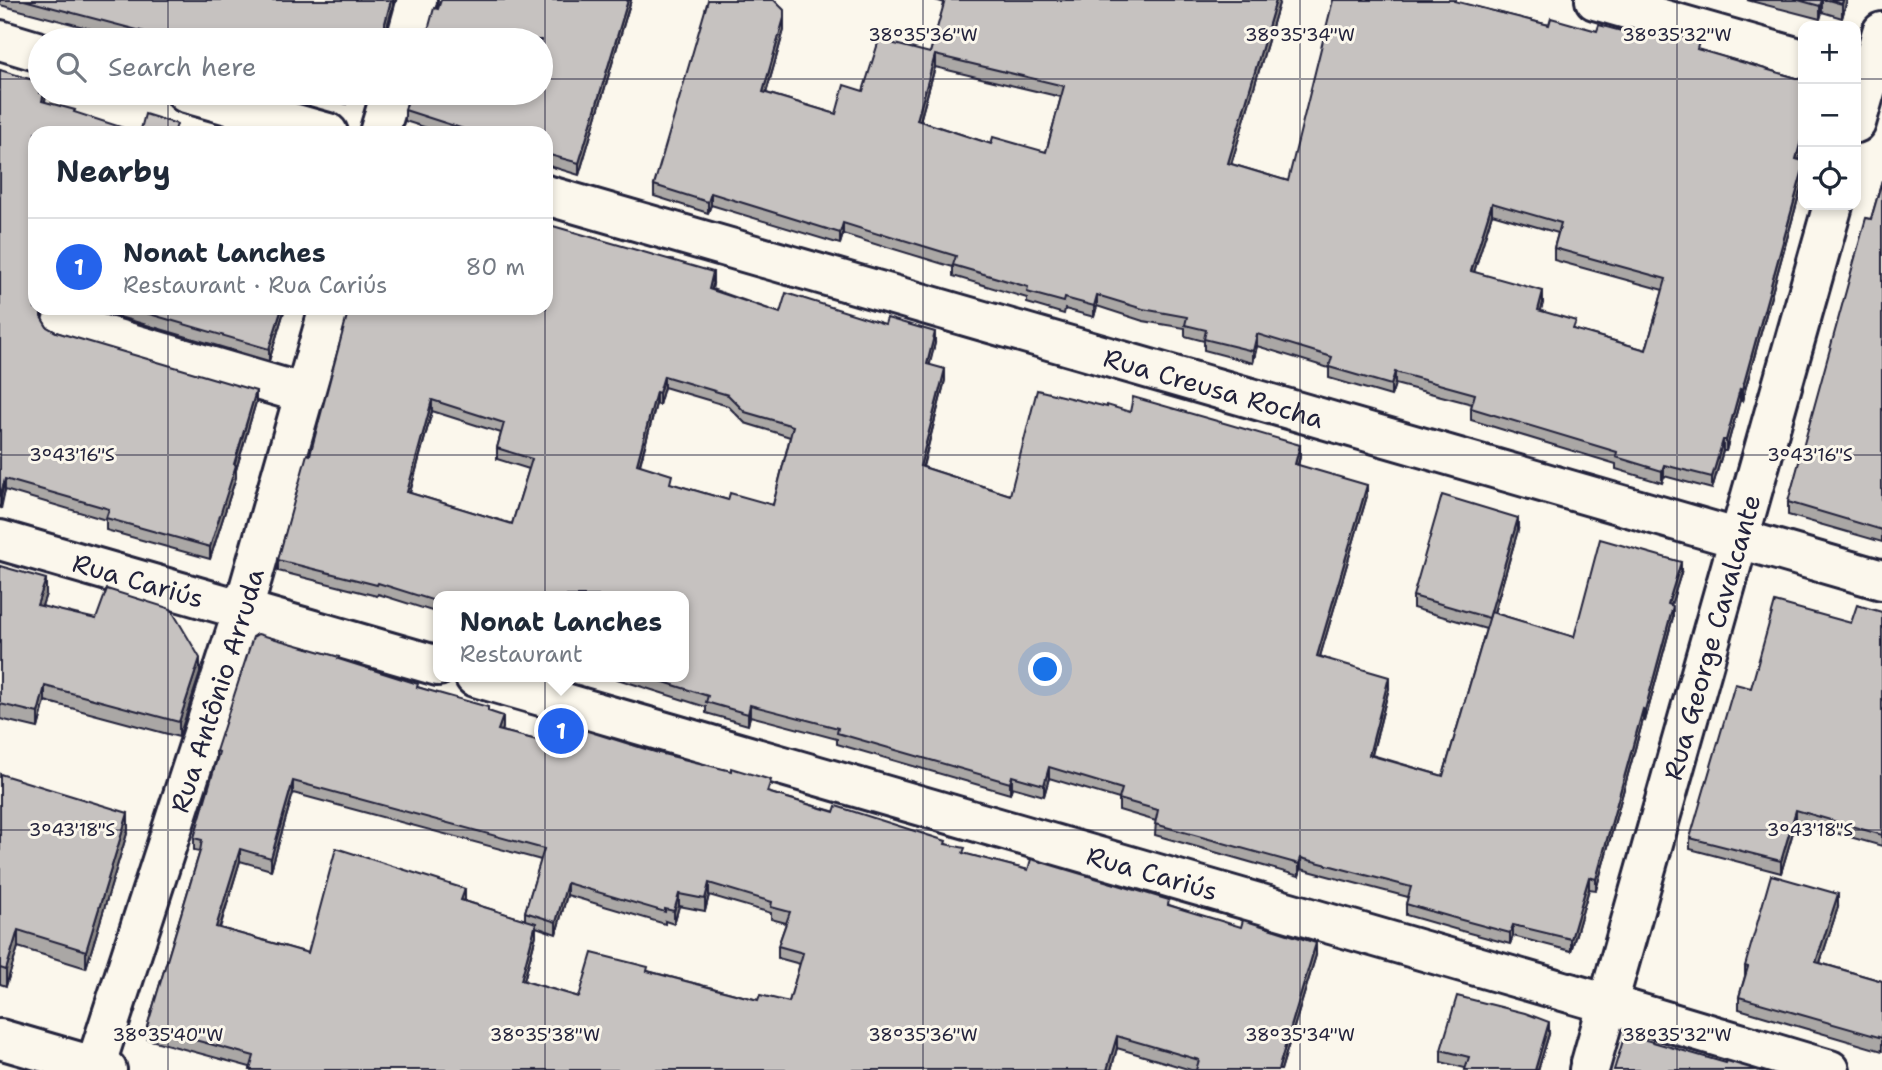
<!DOCTYPE html>
<html lang="en">
<head>
<meta charset="utf-8">
<style>
  body { margin:0; font-family:"Shantell Sans",sans-serif; background:#f2f2f3; color:#1f2937 }
  .controls { position:absolute; right:21px; top:21px; display:grid; overflow:hidden; border-radius:14px; box-shadow:0 4px 10px #0003 }
  .controls button { width:63px; height:63px; display:grid; place-items:center; padding:0; border:0; border-bottom:2px solid #e0e1e3; background:#fff; color:#1f2937; font:35px sans-serif }
  .you { position:absolute; left:1046px; top:670px; width:24px; height:24px; margin:-18px; border:5px solid #fff; border-radius:50%; background:#1a73e8; box-shadow:0 0 0 10px #1a73e833 }
  .badge { display:grid; place-items:center; width:46px; height:46px; border-radius:50%; background:#2563eb; color:#fff; font-size:23px; font-weight:700 }
  .pin { position:absolute; translate:-50% -50%; border:4px solid #fff; box-shadow:0 2px 7px #0006 }
  .popup { position:absolute; left:433px; top:591px; width:256px; height:91px; box-sizing:border-box; display:grid; place-content:center; border-radius:14px; background:#fff; filter:drop-shadow(0 2px 5px #0005); font-size:23px; white-space:nowrap; color:#747a83 }
  .popup b { font-size:26px; color:#1f2937 }
  .popup::after { content:''; position:absolute; left:50%; top:100%; margin-left:-14px; border:14px solid transparent; border-top-color:#fff }
  .list { margin:0; padding:0; list-style:none }
  h2 { display:flex; justify-content:space-between; align-items:center; height:91px; margin:0; padding:0 28px; font-size:30px }
  h2 small { font-size:23px; font-weight:400; color:#747a83 }
  .list li { display:grid; grid-template-columns:46px 1fr auto; gap:21px; align-items:center; box-sizing:border-box; height:98px; padding:0 28px; border-top:2px solid #e0e1e3 }
  .list b { display:block; font-size:26px; white-space:nowrap }
  .list p { margin:0; font-size:23px; white-space:nowrap; color:#747a83 }
  .list em { font-size:23px; font-style:normal; color:#747a83 }
  .icon { flex:none; width:38px; height:38px; fill:none; stroke:currentColor; stroke-width:2; stroke-linecap:round; stroke-linejoin:round }
  .map { position:relative; flex:none; width:1882px; height:1070px; overflow:hidden }
  .search { position:absolute; background:#fff; box-shadow:0 4px 10px #0003; left:28px; top:28px; width:525px; height:77px; display:flex; align-items:center; gap:18px; box-sizing:border-box; padding:0 24px; border-radius:38px; color:#747a83; font-size:26px }
  .panel { position:absolute; background:#fff; box-shadow:0 4px 10px #0003; left:28px; top:126px; width:525px; height:189px; border-radius:21px }
  .map>svg:first-child { display:block }
  .lines { fill:none; stroke-linecap:round; stroke-linejoin:round }
  .minor-casing { stroke:#22223b; stroke-width:44 }
  .tertiary-casing { stroke:#22223b; stroke-width:44 }
  .minor { stroke:#fbf7ec; stroke-width:38 }
  .tertiary { stroke:#fbf7ec; stroke-width:38 }
  .wall { fill:#aaa7a5; stroke:#22223b; stroke-width:2; fill-rule:evenodd }
  .shaded-wall { fill:#8b8886; stroke:#22223b; stroke-width:2 }
  .building { fill:#c6c2c0; stroke:#22223b; stroke-width:2; fill-rule:evenodd }
  .ticks { fill:none; stroke:#22223b; stroke-width:2; stroke-opacity:0.45 }
  .labels { text-anchor:middle; dominant-baseline:central; stroke-width:6; stroke-linejoin:round; paint-order:stroke }
  .street-label { font-size:26px; fill:#22223b; stroke:#fbf7ec }
  .ticks-label { font-size:18px; text-anchor:middle; fill:#22223b; stroke:#fbf7ec; stroke-width:6; stroke-linejoin:round; paint-order:stroke }
</style>
</head>
<body>
<div class="map">
<svg width="1882" height="1070" viewBox="0 0 1882 1070">
  <rect width="100%" height="100%" fill="#fbf7ec"/>
  <filter id="ink" filterUnits="userSpaceOnUse"><feTurbulence type="fractalNoise" baseFrequency=".0143" numOctaves="2"/><feDisplacementMap in="SourceGraphic" scale="14" xChannelSelector="R" yChannelSelector="G"/><feConvolveMatrix kernelMatrix="1 2 1 2 8 2 1 2 1" color-interpolation-filters="sRGB"/></filter>
  <g filter="url(#ink)">
    <g class="lines">
      <!-- minor casing -->
      <g class="minor-casing">
        <g id="minor">
          <polyline points="1595,0 1803,59"/>
          <polyline points="0,40 40,52"/>
          <polyline points="406,40 417,0"/>
          <polyline points="186,93 328,133"/>
          <polyline points="1856,123 1882,32"/>
          <polyline points="379,133 391,93"/>
          <path id="s1" d="M 546,195 L 1882,580"/>
          <polyline points="62,323 305,394"/>
          <path id="s2" d="M 0,540 L 438,666"/>
          <path id="s3" d="M 475,677 L 1608,1004 L 1830,1070"/>
          <path id="s4" d="M 94,1070 L 243,610 L 329,308"/>
          <path id="s5" d="M 1589,1070 L 1833,205"/>
        </g>
      </g>
      <!-- tertiary casing -->
      <g class="tertiary-casing">
        <polyline id="tertiary" points="0,1039 107,1070"/>
      </g>
      <!-- minor -->
      <use href="#minor" class="minor"/>
      <!-- tertiary -->
      <use href="#tertiary" class="tertiary"/>
    </g>
    <!-- wall -->
    <g class="wall">
      <polygon points="0,0 393,0 393,6 385,34 389,40 133,40 0,5"/>
      <polygon points="441,0 631,0 579,175 546,165 546,133 443,133 405,121 405,110 427,34"/>
      <path d="M 935,0 L 1280,0 L 1231,164 L 1288,181 L 1456,0 L 1456,2 L 1549,25 L 1597,31 L 1699,50 L 1803,80 L 1803,145 L 1799,160 L 1803,161 L 1803,181 L 1742,401 L 1740,400 L 1726,451 L 1723,451 L 1712,489 L 1664,476 L 1662,483 L 1616,469 L 1616,464 L 1471,420 L 1471,408 L 1472,404 L 1395,384 L 1391,396 L 1329,378 L 1329,368 L 1257,346 L 1253,363 L 1204,350 L 1204,341 L 1185,336 L 1185,328 L 1143,321 L 1097,306 L 1094,317 L 1065,309 L 1064,314 L 1027,303 L 1027,298 L 953,276 L 953,267 L 881,245 L 881,246 L 843,234 L 840,244 L 711,205 L 708,213 L 654,196 L 654,185 L 784,30 L 766,93 L 836,114 L 863,91 L 930,53 L 945,3 ZM 935,67 L 1061,97 L 1046,152 L 991,144 L 920,121 ZM 1492,214 L 1558,233 L 1554,248 L 1554,260 L 1663,290 L 1646,350 L 1576,330 L 1540,311 L 1543,303 L 1474,272 Z"/>
      <polygon points="1747,0 1847,0 1842,18 1822,12 1820,19"/>
      <polygon points="0,70 46,93 45,102 41,317 47,327 56,332 256,402 236,470 236,477 210,559 106,530 106,520 5,490 0,508"/>
      <polygon points="311,93 349,93 346,104"/>
      <polygon points="1882,181 1882,542 1788,515 1788,502"/>
      <path d="M 713,284 L 712,289 L 780,313 L 935,343 L 929,365 L 945,380 L 923,467 L 1010,495 L 1130,412 L 1300,457 L 1298,465 L 1367,496 L 1320,656 L 1389,688 L 1372,755 L 1443,776 L 1486,629 L 1413,608 L 1413,596 L 1518,530 L 1494,613 L 1574,637 L 1681,573 L 1671,605 L 1673,617 L 1645,721 L 1643,720 L 1596,890 L 1589,889 L 1571,951 L 1513,936 L 1510,944 L 1458,930 L 1406,915 L 1406,904 L 1408,897 L 1301,869 L 1299,876 L 1155,835 L 1156,821 L 1119,810 L 1119,799 L 1049,778 L 1044,796 L 1012,787 L 1010,794 L 837,744 L 837,739 L 750,716 L 748,725 L 706,713 L 706,707 L 611,677 L 683,677 L 438,596 L 438,613 L 378,594 L 377,596 L 278,571 L 278,560 L 310,455 L 337,357 L 337,352 ZM 664,387 L 728,406 L 745,423 L 790,437 L 773,505 L 728,500 L 672,484 L 640,465 L 656,404 L 659,405 ZM 432,411 L 501,433 L 497,448 L 497,459 L 529,469 L 512,524 L 410,493 Z"/>
      <polygon points="89,308 285,308 269,361"/>
      <polygon points="0,566 46,594 42,606 200,673 179,737 45,701 38,728 0,719"/>
      <polygon points="1882,612 1882,846 1796,822 1781,873 1690,849 1690,838 1751,688 1851,623"/>
      <path d="M 339,659 L 488,712 L 503,728 L 502,731 L 575,750 L 770,793 L 946,844 L 965,854 L 1169,905 L 1316,955 L 1281,1070 L 1191,1070 L 1117,1048 L 1111,1070 L 250,1070 L 250,1067 L 147,1039 L 147,1027 L 200,851 L 194,850 L 194,838 L 216,762 L 216,751 ZM 293,793 L 541,860 L 525,912 L 525,920 L 465,901 L 308,953 L 220,928 L 240,861 L 271,870 ZM 567,895 L 665,924 L 665,921 L 674,924 L 679,906 L 705,911 L 709,895 L 771,913 L 771,919 L 786,923 L 778,946 L 778,958 L 800,964 L 789,1002 L 758,1000 L 648,971 L 579,997 L 524,981 L 536,935 L 536,927 L 556,934 Z"/>
      <polygon points="0,774 128,830 86,968 18,947 6,986 0,984"/>
      <polygon points="1838,907 1820,963 1882,981 1882,1051 1739,1009 1739,997 1745,976 1745,966"/>
      <polygon points="1549,1034 1538,1070 1465,1070 1465,1068 1441,1062 1441,1050"/>
    </g>
    <!-- shaded-wall -->
    <g class="shaded-wall">
      <polygon points="391,0 393,0 393,6 385,34 385,23"/>
      <polygon points="628,0 631,0 579,175 579,163"/>
      <polygon points="1276,0 1280,0 1228,175 1228,163"/>
      <polygon points="1822,0 1822,12 1820,19 1820,6"/>
      <polygon points="1843,0 1847,0 1842,18 1842,4"/>
      <polygon points="784,18 784,30 763,104 763,92"/>
      <polygon points="935,55 935,67 917,132 917,120"/>
      <polygon points="44,93 46,93 46,96 42,113 42,101"/>
      <polygon points="1803,133 1803,145 1796,171 1796,159"/>
      <polygon points="1803,169 1803,181 1742,401 1742,390"/>
      <polygon points="711,193 711,205 708,213 708,202"/>
      <polygon points="1492,203 1492,214 1471,282 1471,271"/>
      <polygon points="843,223 843,234 840,244 840,233"/>
      <polygon points="713,272 713,284 709,300 709,289"/>
      <polygon points="1543,291 1543,303 1538,321 1538,310"/>
      <polygon points="1097,295 1097,306 1094,317 1094,306"/>
      <polygon points="41,308 47,308 41,316"/>
      <polygon points="282,308 285,308 269,361 269,349"/>
      <polygon points="935,332 935,343 927,376 927,364"/>
      <polygon points="1257,334 1257,346 1253,363 1253,351"/>
      <polygon points="945,369 945,380 920,477 920,466"/>
      <polygon points="1395,372 1395,384 1391,396 1391,385"/>
      <polygon points="664,376 664,387 659,405 659,393"/>
      <polygon points="1740,389 1740,400 1726,451 1726,440"/>
      <polygon points="256,391 256,402 236,470 236,477 210,559 210,547"/>
      <polygon points="656,392 656,404 637,475 637,464"/>
      <polygon points="432,400 432,411 407,503 407,492"/>
      <polygon points="1723,440 1723,451 1712,489 1712,477"/>
      <polygon points="1300,445 1300,457 1295,475 1295,464"/>
      <polygon points="1664,465 1664,476 1662,483 1662,471"/>
      <polygon points="5,479 5,490 1,509 1,497"/>
      <polygon points="1367,485 1367,496 1317,667 1317,656"/>
      <polygon points="1518,518 1518,530 1489,630 1489,618"/>
      <polygon points="1681,562 1681,573 1668,615 1668,604"/>
      <polygon points="46,579 46,594 37,620 37,605"/>
      <polygon points="1673,606 1673,617 1645,721 1645,710"/>
      <polygon points="200,658 200,673 179,737 179,722"/>
      <polygon points="1389,677 1389,688 1369,766 1369,755"/>
      <polygon points="45,686 45,701 38,728 38,713"/>
      <polygon points="750,705 750,716 748,725 748,714"/>
      <polygon points="1643,709 1643,720 1596,890 1596,879"/>
      <polygon points="503,716 503,728 498,742 498,730"/>
      <polygon points="1049,767 1049,778 1044,796 1044,785"/>
      <polygon points="1012,776 1012,787 1010,794 1010,783"/>
      <polygon points="293,781 293,793 271,870 271,858"/>
      <polygon points="1796,810 1796,822 1781,873 1781,861"/>
      <polygon points="128,813 128,830 86,968 86,951"/>
      <polygon points="240,849 240,861 216,939 216,927"/>
      <polygon points="1301,858 1301,869 1299,876 1299,864"/>
      <polygon points="1589,877 1589,889 1571,951 1571,939"/>
      <polygon points="567,883 567,895 556,934 556,922"/>
      <polygon points="709,883 709,895 705,911 705,899"/>
      <polygon points="465,889 465,901 461,900"/>
      <polygon points="679,894 679,906 674,924 674,911"/>
      <polygon points="1838,894 1838,907 1816,975 1816,962"/>
      <polygon points="536,923 536,935 521,992 521,980"/>
      <polygon points="1513,925 1513,936 1510,944 1510,933"/>
      <polygon points="18,930 18,947 6,986 6,970"/>
      <polygon points="1316,943 1316,955 1281,1070 1278,1070"/>
      <polygon points="1549,1022 1549,1034 1538,1070 1535,1070"/>
      <polygon points="1117,1036 1117,1048 1111,1070 1107,1070"/>
    </g>
    <!-- building -->
    <g class="building">
      <polygon points="24,0 391,0 385,23 385,35 389,40 175,40"/>
      <polygon points="441,0 628,0 579,163 546,154 546,133 476,133 405,110 410,93 541,93 541,40 424,40 427,34 434,8 438,9"/>
      <path d="M 708,0 L 774,0 L 784,10 L 784,18 L 763,92 L 836,114 L 844,85 L 863,91 L 879,40 L 930,53 L 945,0 L 1276,0 L 1228,163 L 1288,181 L 1333,0 L 1454,0 L 1454,1 L 1549,25 L 1551,18 L 1597,31 L 1599,25 L 1629,33 L 1630,27 L 1664,37 L 1665,33 L 1699,42 L 1697,49 L 1803,80 L 1803,133 L 1796,159 L 1803,161 L 1803,169 L 1742,390 L 1740,389 L 1726,440 L 1723,440 L 1712,477 L 1664,465 L 1662,471 L 1616,457 L 1617,452 L 1471,408 L 1475,394 L 1395,372 L 1391,385 L 1329,367 L 1332,357 L 1257,334 L 1253,351 L 1204,339 L 1206,330 L 1185,325 L 1187,317 L 1143,309 L 1097,295 L 1094,306 L 1065,298 L 1064,302 L 1027,292 L 1028,287 L 953,265 L 956,256 L 881,233 L 881,235 L 843,223 L 840,233 L 711,193 L 708,202 L 654,185 ZM 935,55 L 1064,86 L 1046,152 L 993,137 L 991,144 L 917,120 ZM 1492,203 L 1561,223 L 1554,248 L 1666,279 L 1646,350 L 1573,329 L 1576,321 L 1538,310 L 1543,291 L 1471,271 Z"/>
      <polygon points="1798,0 1822,0 1820,6"/>
      <polygon points="1828,0 1843,0 1842,4"/>
      <polygon points="0,70 40,82 40,93 44,93 42,101 75,110 74,112 139,133 35,133 35,308 41,308 41,317 47,327 56,332 256,391 234,464 236,465 210,547 106,518 109,509 5,479 0,497"/>
      <polygon points="145,114 177,124 174,133 140,133"/>
      <polygon points="1882,181 1882,530 1788,502 1866,218 1871,219"/>
      <path d="M 546,224 L 713,272 L 709,289 L 780,313 L 786,293 L 885,324 L 887,318 L 935,332 L 927,364 L 945,369 L 920,466 L 1010,495 L 1037,390 L 1107,407 L 1107,405 L 1130,412 L 1133,397 L 1224,423 L 1300,445 L 1295,464 L 1367,485 L 1317,656 L 1389,677 L 1369,755 L 1443,776 L 1491,612 L 1574,637 L 1600,539 L 1681,562 L 1668,604 L 1673,606 L 1645,710 L 1643,709 L 1596,879 L 1589,877 L 1571,939 L 1513,925 L 1510,933 L 1458,919 L 1406,904 L 1411,887 L 1301,858 L 1299,864 L 1155,824 L 1158,810 L 1119,799 L 1122,789 L 1049,767 L 1044,785 L 1012,776 L 1010,783 L 837,733 L 838,728 L 750,705 L 748,714 L 706,702 L 708,696 L 648,677 L 683,677 L 683,596 L 438,596 L 438,602 L 378,583 L 377,585 L 278,560 L 307,454 L 310,455 L 349,308 L 546,308 ZM 664,376 L 728,395 L 745,412 L 793,426 L 773,505 L 730,493 L 728,500 L 670,483 L 672,475 L 637,464 L 656,392 L 659,393 ZM 432,400 L 504,423 L 497,448 L 532,459 L 512,524 L 407,492 Z"/>
      <polygon points="129,308 282,308 269,349"/>
      <polygon points="1442,495 1518,518 1489,618 1413,596"/>
      <polygon points="0,566 46,579 37,605 96,619 107,589 171,609 200,658 179,722 45,686 38,713 0,704"/>
      <polygon points="1775,602 1851,623 1857,605 1882,612 1882,835 1796,810 1781,861 1690,838 1735,684 1751,688"/>
      <path d="M 258,634 L 339,657 L 338,659 L 418,684 L 417,687 L 488,707 L 488,711 L 503,716 L 498,730 L 575,750 L 581,729 L 655,752 L 731,771 L 731,768 L 771,780 L 767,792 L 834,812 L 836,806 L 946,841 L 945,844 L 965,848 L 963,853 L 1028,870 L 1031,859 L 1169,900 L 1168,905 L 1241,927 L 1243,920 L 1316,943 L 1278,1070 L 1196,1070 L 1199,1060 L 1117,1036 L 1107,1070 L 250,1070 L 254,1056 L 147,1027 L 200,851 L 202,840 L 194,838 L 219,752 L 216,751 L 253,637 ZM 293,781 L 544,849 L 525,912 L 556,922 L 567,883 L 665,912 L 665,909 L 674,911 L 679,894 L 705,899 L 709,883 L 772,902 L 771,907 L 790,912 L 778,946 L 803,953 L 789,1002 L 760,995 L 758,1000 L 647,971 L 648,967 L 592,953 L 579,997 L 521,980 L 536,923 L 461,900 L 465,889 L 336,848 L 308,953 L 216,927 L 240,849 L 271,858 Z"/>
      <polygon points="0,774 128,813 86,951 18,930 6,970 0,968"/>
      <polygon points="1771,875 1838,894 1816,962 1882,981 1882,1038 1739,997 1748,967 1745,966"/>
      <polygon points="1457,996 1525,1013 1549,1022 1535,1070 1465,1070 1469,1057 1441,1050"/>
      <polygon points="1625,1034 1726,1063 1727,1061 1757,1070 1614,1070"/>
    </g>
  </g>
  <!-- ticks -->
  <path class="ticks" d="M 168,0 L 168,40M 545,0 L 545,133M 923,0 L 923,1070M 1300,0 L 1300,1070M 1677,0 L 1677,1070M 0,79 L 40,79M 541,79 L 1803,79M 1856,79 L 1882,79M 168,93 L 168,133M 168,308 L 168,1070M 545,308 L 545,1070M 0,455 L 1882,455M 0,830 L 1882,830"/>
  <g class="labels">
    <!-- street labels -->
    <g class="street-label">
      <text stroke="none"><textPath href="#s1" startOffset="695">Rua Creusa Rocha</textPath></text>
      <text stroke="none"><textPath href="#s2" startOffset="144">Rua Cariús</textPath></text>
      <text stroke="none"><textPath href="#s5" startOffset="450">Rua George Cavalcante</textPath></text>
      <text stroke="none"><textPath href="#s4" startOffset="399">Rua Antônio Arruda</textPath></text>
      <text stroke="none"><textPath href="#s3" startOffset="705">Rua Cariús</textPath></text>
    </g>
  </g>
  <g class="ticks-label">
    <text x="923" y="41">38°35'36"W</text>
    <text x="1300" y="41">38°35'34"W</text>
    <text x="1677" y="41">38°35'32"W</text>
    <text x="72" y="461">3°43'16"S</text>
    <text x="1810" y="461">3°43'16"S</text>
    <text x="72" y="836">3°43'18"S</text>
    <text x="1810" y="836">3°43'18"S</text>
    <text x="168" y="1041">38°35'40"W</text>
    <text x="545" y="1041">38°35'38"W</text>
    <text x="923" y="1041">38°35'36"W</text>
    <text x="1300" y="1041">38°35'34"W</text>
    <text x="1677" y="1041">38°35'32"W</text>
  </g>
</svg>
<div class="controls">
<button>+</button>
<button>−</button>
<button><svg class="icon" aria-label="locate" viewBox="0 0 24 24"><circle cx="12" cy="12" r="6"/><path d="M12 2v4M12 18v4M2 12h4M18 12h4"/></svg></button>
</div>
<div class="you"></div>
<div class="pin badge" style="left:561px;top:731px">1</div>
<div class="popup"><b>Nonat Lanches</b>Restaurant</div>
<div class="search"><svg class="icon" aria-label="search" viewBox="0 0 24 24"><circle cx="10" cy="10" r="6"/><path d="M15 15l6 6"/></svg>Search here</div>
<section class="panel">
<h2>Nearby<small></small></h2>
<ul class="list">
<li><span class="badge">1</span><div><b>Nonat Lanches</b><p>Restaurant · Rua Cariús</p></div><em>80 m</em></li>
</ul>
</section>
</div>
</body>
</html>
